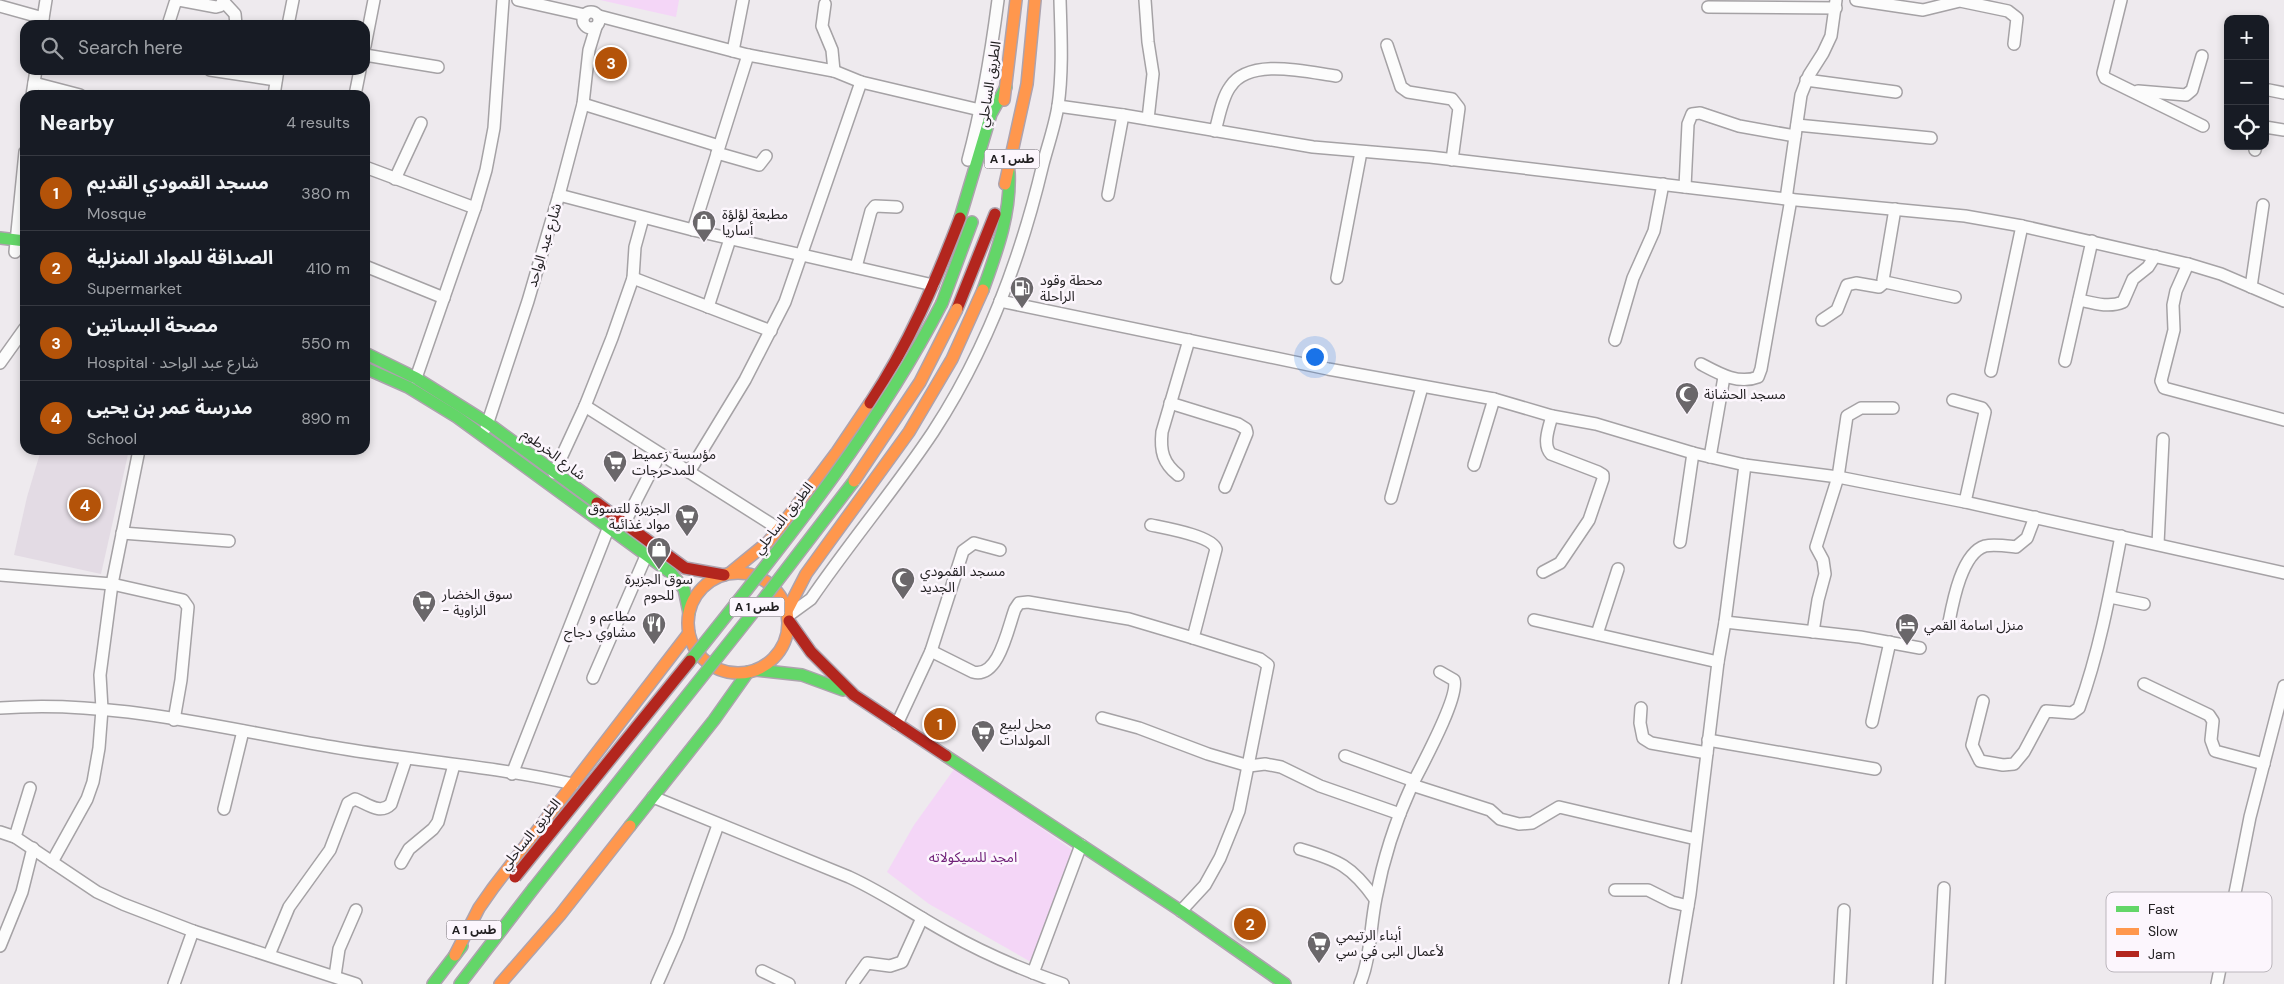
<!DOCTYPE html>
<html lang="en">
<head>
<meta charset="utf-8">
<style>
  body { margin:0; font-family:"DM Sans","Noto Sans Arabic",sans-serif; background:#242831; color:#f1f3f6 }
  .controls { position:absolute; right:15px; top:15px; display:grid; overflow:hidden; border-radius:10px; box-shadow:0 2px 8px #0003 }
  .controls button { width:45px; height:45px; display:grid; place-items:center; padding:0; border:0; border-bottom:1px solid #363941; background:#171b24; color:#f1f3f6; font:25px sans-serif }
  .you { position:absolute; left:1314px; top:356px; width:18px; height:18px; margin:-12px; border:4px solid #fff; border-radius:50%; background:#1a73e8; box-shadow:0 0 0 8px #1a73e833 }
  .badge { display:grid; place-items:center; width:32px; height:32px; border-radius:50%; background:#b45309; color:#fff; font-size:16px; font-weight:700 }
  .pin { position:absolute; translate:-50% -50%; border:2px solid #fff; box-shadow:0 1px 5px #0006 }
  .list { margin:0; padding:0; list-style:none }
  h2 { display:flex; justify-content:space-between; align-items:center; height:65px; margin:0; padding:0 20px; font-size:21px }
  h2 small { font-size:16px; font-weight:400; color:#9ea1a6 }
  .list li { display:grid; grid-template-columns:32px 1fr auto; gap:15px; align-items:center; box-sizing:border-box; height:75px; padding:0 20px; border-top:1px solid #363941 }
  .list b { display:block; font-size:19px; white-space:nowrap }
  .list p { margin:0; font-size:16px; white-space:nowrap; color:#9ea1a6 }
  .list em { font-size:16px; font-style:normal; color:#9ea1a6 }
  .icon { flex:none; width:28px; height:28px; fill:none; stroke:currentColor; stroke-width:2; stroke-linecap:round; stroke-linejoin:round }
  .map { position:relative; flex:none; width:2284px; height:984px; overflow:hidden }
  .search { position:absolute; background:#171b24; box-shadow:0 2px 8px #0003; left:20px; top:20px; width:350px; height:55px; display:flex; align-items:center; gap:12px; box-sizing:border-box; padding:0 18px; border-radius:15px; color:#9ea1a6; font-size:19px }
  .panel { position:absolute; background:#171b24; box-shadow:0 2px 8px #0003; left:20px; top:90px; width:350px; height:365px; border-radius:15px }
  .map>svg:first-child { display:block }
  .built { fill:#e3dbe4 }
  .green { fill:#f4d6f7 }
  .lines { fill:none; stroke-linecap:round; stroke-linejoin:round }
  .street-casing { stroke:#a5a2a5; stroke-width:14 }
  .fast-casing { stroke:#ada3ae; stroke-width:14 }
  .slow-casing { stroke:#ada3ae; stroke-width:14 }
  .jam-casing { stroke:#ada3ae; stroke-width:14 }
  .street { stroke:#fcfcfc; stroke-width:11 }
  .fast { stroke:#63d668; stroke-width:11 }
  .slow { stroke:#ff974d; stroke-width:11 }
  .jam { stroke:#b3261e; stroke-width:11 }
  .fast-bridge-casing { stroke:#ada3ae; stroke-width:14; stroke-linecap:butt }
  .slow-bridge-casing { stroke:#ada3ae; stroke-width:14; stroke-linecap:butt }
  .jam-bridge-casing { stroke:#ada3ae; stroke-width:14; stroke-linecap:butt }
  .fast-bridge { stroke:#63d668; stroke-width:11 }
  .slow-bridge { stroke:#ff974d; stroke-width:11 }
  .jam-bridge { stroke:#b3261e; stroke-width:11 }
  .labels { text-anchor:middle; dominant-baseline:central; stroke-width:5; stroke-linejoin:round; paint-order:stroke }
  .shield { fill:#fcf6fd; stroke:#646164; stroke-width:1 }
  .shield-label { font-size:12px; font-weight:bold; fill:#232123 }
  .street-label { font-size:14px; fill:#232123; stroke:#fcf6fd }
  .poi-label { font-size:14px; fill:#232123; stroke:#fcf6fd; text-anchor:start }
  .park-label { font-size:14px; fill:#702179; stroke:#fcf6fd }
  .key { fill:#fcf6fd; stroke:#bbb6bc; stroke-width:1 }
  .key-label { font-size:14px; fill:#232123 }
</style>
</head>
<body>
<div class="map">
<svg width="2284" height="984" viewBox="0 0 2284 984">
  <rect width="100%" height="100%" fill="#eeeaee"/>
  <!-- built -->
  <g class="built">
    <polygon points="599,53 626,60 623,73 596,65"/>
    <polygon points="41,450 129,450 101,574 14,555 27,497"/>
  </g>
  <!-- green -->
  <g class="green">
    <polygon points="600,0 679,0 676,17"/>
    <polygon points="955,768 1081,856 1031,962 929,904 887,872 914,825"/>
  </g>
  <g class="lines">
    <!-- street casing -->
    <g class="street-casing">
      <g id="street">
        <polyline points="518,0 585,15"/>
        <polyline points="1145,0 1148,42 1153,74 1148,119"/>
        <polyline points="1856,0 1923,10 1960,1 2008,11 2017,18 2014,44"/>
        <polyline points="2121,0 2103,73 2105,78 2203,126"/>
        <polyline points="223,1 235,14 236,25"/>
        <polyline points="825,4 822,26 832,50 834,71"/>
        <polyline points="0,6 43,18"/>
        <polyline points="1708,7 1836,8"/>
        <circle cx="591" cy="20" r="8"/>
        <polyline points="599,16 748,55 834,71 861,82 980,110"/>
        <polyline points="42,25 46,0"/>
        <polyline points="168,25 175,3 179,0 216,7 220,6 224,0"/>
        <polyline points="288,25 293,0"/>
        <polyline points="1387,45 1401,87 1408,92 1452,99 1459,108 1452,160"/>
        <polyline points="365,46 374,0"/>
        <polyline points="733,51 743,0"/>
        <polyline points="365,55 438,67"/>
        <polyline points="210,70 276,80"/>
        <polyline points="1806,80 1896,92"/>
        <polyline points="34,83 80,95"/>
        <polyline points="2269,90 2284,93"/>
        <polyline points="2138,91 2186,95 2192,90 2202,56"/>
        <polyline points="32,95 36,70"/>
        <polyline points="274,95 278,70"/>
        <polyline points="355,95 360,70"/>
        <polyline points="583,104 719,146"/>
        <polyline points="1058,106 1123,115 1313,147 1430,157 1786,199 1965,216 2022,226 2188,264 2221,274 2284,301"/>
        <polyline points="1797,125 1931,138"/>
        <polyline points="2265,127 2284,130"/>
        <path d="M 1215,131 C 1219,117 1222,98 1230,87 C 1249,57 1307,72 1336,76"/>
        <polyline points="2255,150 2256,146"/>
        <polyline points="717,153 759,165 766,156"/>
        <path d="M 968,160 C 982,108 991,54 998,0"/>
        <polyline points="365,167 475,208"/>
        <polyline points="395,179 421,123"/>
        <polyline points="1685,187 1688,124 1692,114 1700,113 1739,126 1795,136"/>
        <polyline points="559,195 693,230 933,285"/>
        <polyline points="1108,195 1123,115"/>
        <polyline points="1786,199 1801,95 1809,75 1823,53 1831,36 1836,0"/>
        <polyline points="1895,209 1883,280 1885,282 1955,297"/>
        <polyline points="693,230 748,55"/>
        <polyline points="15,252 25,152"/>
        <polyline points="2188,264 2176,291 2173,305 2174,330 2161,381 2164,388 2284,420"/>
        <polyline points="365,266 444,298"/>
        <polyline points="856,267 871,211 875,206 897,207"/>
        <polyline points="633,278 771,331"/>
        <polyline points="1337,278 1361,152"/>
        <polyline points="2251,287 2263,205"/>
        <path d="M 2079,300 C 2093,303 2109,308 2123,302 L 2133,279 L 2148,267 L 2155,256"/>
        <polyline points="1000,301 1328,369 1494,399 1552,416 1596,424 1693,453 1745,465 1838,477 1965,502 2284,573"/>
        <polyline points="708,307 730,239"/>
        <polyline points="1822,320 1837,310 1847,285 1856,283 1879,287 1885,282"/>
        <polyline points="1615,340 1633,278 1654,231 1663,184"/>
        <polyline points="2065,361 2092,241"/>
        <polyline points="0,363 25,328"/>
        <path d="M 1701,364 C 1718,373 1738,385 1758,377 L 1761,369 L 1791,199"/>
        <polyline points="1991,371 2022,226"/>
        <polyline points="416,378 475,208 486,170 494,128 503,0"/>
        <polyline points="1953,400 1982,408 1985,412 1965,502"/>
        <polyline points="1170,403 1238,424 1246,429 1247,433 1225,487"/>
        <polyline points="585,406 779,529"/>
        <polyline points="486,428 528,301 559,195 583,104 589,50 596,27"/>
        <polyline points="1710,457 1724,377"/>
        <polyline points="1474,465 1494,399"/>
        <polyline points="689,472 745,380 785,302 861,82"/>
        <polyline points="554,473 585,406 612,338 633,278 635,247 643,218"/>
        <path d="M 1178,475 C 1163,463 1160,451 1162,432 L 1189,340"/>
        <polyline points="1391,498 1422,387"/>
        <polyline points="624,524 660,454"/>
        <path d="M 1151,525 C 1165,528 1212,536 1216,549 L 1193,638 L 1260,659 L 1268,665 L 1239,811 L 1220,858 L 1205,885 L 1181,911"/>
        <polyline points="122,533 229,541"/>
        <polyline points="1680,542 1693,453"/>
        <polyline points="2158,544 2163,439"/>
        <path d="M 1543,572 L 1560,563 L 1589,520 L 1603,479 L 1603,475 L 1598,472 L 1551,454 C 1542,445 1549,427 1552,416"/>
        <polyline points="0,575 112,584 183,600 188,607 181,680 174,720"/>
        <polyline points="2110,597 2144,604"/>
        <path d="M 789,615 L 811,599 C 850,542 895,489 933,432 C 986,351 1021,257 1043,164 C 1048,145 1055,125 1058,106 C 1063,71 1061,35 1060,0"/>
        <polyline points="1534,620 1718,662"/>
        <polyline points="1725,622 1860,637 1920,648"/>
        <path d="M 1949,622 C 1953,601 1962,553 1985,546 C 1994,544 2007,546 2016,547 L 2027,538 L 2035,517"/>
        <polyline points="1813,632 1818,600 1825,574 1823,560 1816,547 1838,477 1847,416 1861,408 1893,408"/>
        <polyline points="1597,634 1618,569"/>
        <path d="M 931,651 L 973,672 C 999,679 1008,627 1015,609 L 1019,603 L 1028,602 L 1129,619 L 1193,638"/>
        <polyline points="593,678 646,556"/>
        <polyline points="2144,684 2209,715 2213,721 2211,740 2215,751 2264,764"/>
        <path d="M 1983,701 L 1972,745 L 1980,761 L 2003,765 L 2014,764 L 2024,752 L 2046,711 L 2072,713 L 2079,708 C 2099,653 2110,594 2121,536"/>
        <path d="M 0,708 C 112,699 223,729 333,747 C 413,761 494,766 573,784"/>
        <polyline points="1641,708 1640,723 1643,738 1651,743 1707,753"/>
        <polyline points="1102,718 1139,728 1208,754 1249,766 1265,764 1281,767 1320,786 1400,814"/>
        <polyline points="1872,722 1890,642"/>
        <polyline points="897,724 931,651 963,551 974,543 1000,550"/>
        <polyline points="1708,740 1875,769"/>
        <polyline points="1345,756 1414,781"/>
        <polyline points="512,774 608,529"/>
        <polyline points="1412,785 1490,810 1500,819 1519,824 1532,823 1559,807 1696,839"/>
        <polyline points="30,788 15,837 97,892 123,904 193,931 356,984"/>
        <path d="M 653,797 L 849,877 C 884,893 915,915 948,933 C 985,954 1023,970 1063,984"/>
        <polyline points="224,809 243,731"/>
        <polyline points="0,832 15,837"/>
        <path d="M 1300,849 C 1338,860 1352,866 1375,899"/>
        <polyline points="52,862 87,799 93,782 99,748 102,709 100,675 112,584 139,450"/>
        <polyline points="401,863 409,849 433,829 438,822 454,765"/>
        <polyline points="1615,890 1648,890 1672,902 1688,906"/>
        <polyline points="0,946 22,892 33,848"/>
        <path d="M 269,955 L 289,907 L 330,850 L 348,803 L 355,799 C 368,804 380,815 391,804 L 406,759"/>
        <polyline points="762,971 789,984"/>
        <polyline points="1033,973 1081,845"/>
        <polyline points="335,976 339,949 356,910"/>
        <polyline points="174,984 193,931"/>
        <polyline points="657,984 678,936 718,825"/>
        <polyline points="852,984 867,963 890,966 902,962 922,918"/>
        <path d="M 1360,984 C 1371,957 1370,927 1376,898 C 1383,860 1396,820 1412,785 C 1421,767 1460,696 1454,680 L 1440,672"/>
        <polyline points="1675,984 1690,894 1718,662 1725,622 1745,465"/>
        <polyline points="1840,984 1844,910"/>
        <polyline points="1939,984 1944,888"/>
        <polyline points="2217,984 2250,817 2284,686"/>
      </g>
    </g>
    <!-- fast casing -->
    <g class="fast-casing">
      <g id="fast">
        <polyline points="960,218 991,114 1006,87"/>
        <polyline points="0,238 25,241"/>
        <path d="M 983,290 C 997,251 1011,214 1009,172"/>
        <polyline points="942,303 972,222"/>
        <polyline points="365,353 416,378 489,424 597,503"/>
        <polyline points="365,368 408,387 457,417 671,573 684,589 689,613"/>
        <polyline points="756,670 802,675 843,690"/>
        <polyline points="946,756 1181,911 1285,984"/>
        <polyline points="630,826 714,720 748,672"/>
        <polyline points="433,984 462,946"/>
        <polyline points="460,984 533,889"/>
      </g>
    </g>
    <!-- slow casing -->
    <g class="slow-casing">
      <g id="slow">
        <polyline points="1004,100 1016,0"/>
        <polyline points="1005,184 1027,84 1035,0"/>
        <polyline points="730,573 768,542 779,529 837,452 870,403"/>
        <circle cx="738" cy="623" r="50"/>
        <polyline points="787,611 806,574 909,432 952,359 983,290"/>
        <polyline points="455,955 479,908 493,888 689,633"/>
        <polyline points="500,984 560,915 630,826"/>
      </g>
    </g>
    <!-- jam casing -->
    <g class="jam-casing">
      <g id="jam">
        <polyline points="957,309 995,214"/>
        <path d="M 870,403 C 909,344 935,283 960,218"/>
        <polyline points="597,503 685,568 724,575"/>
        <polyline points="789,621 811,652 854,695 946,756"/>
      </g>
    </g>
    <!-- street -->
    <use href="#street" class="street"/>
    <!-- fast -->
    <use href="#fast" class="fast"/>
    <!-- slow -->
    <use href="#slow" class="slow"/>
    <!-- jam -->
    <use href="#jam" class="jam"/>
    <!-- fast-bridge casing -->
    <g class="fast-bridge-casing">
      <g id="fast-bridge">
        <path d="M 690,661 C 781,547 875,433 942,303"/>
        <polyline points="533,889 752,614 854,481"/>
      </g>
    </g>
    <!-- slow-bridge casing -->
    <g class="slow-bridge-casing">
      <polyline id="slow-bridge" points="854,481 920,382 957,309"/>
    </g>
    <!-- jam-bridge casing -->
    <g class="jam-bridge-casing">
      <polyline id="jam-bridge" points="515,877 690,661"/>
    </g>
    <!-- fast-bridge -->
    <use href="#fast-bridge" class="fast-bridge"/>
    <!-- slow-bridge -->
    <use href="#slow-bridge" class="slow-bridge"/>
    <!-- jam-bridge -->
    <use href="#jam-bridge" class="jam-bridge"/>
  </g>
  <!-- icons -->
  <defs>
    <g id="shop-pin" transform="scale(1.25)"><path d="M0 17L-7.5 6A9.5 9.5 0 1 1 7.5 6Z" fill="#6a676a" stroke="#fcf6fd"/><path d="M-5-2.5h2.3a2.7 3.5 0 0 1 5.4 0H5L5.5 6h-11ZM-1.5-2.5h3a1.5 2.3 0 0 0-3 0Z" fill="#fff"/></g>
    <g id="fuel-pin" transform="scale(1.25)"><path d="M0 17L-7.5 6A9.5 9.5 0 1 1 7.5 6Z" fill="#6a676a" stroke="#fcf6fd"/><path d="M-5.5-6h7V0h2V4h1.3V-2.5L3-4.5l.8-.8L6-3V5H2.5V1h-1V6h-7ZM-4.2-4.7v3.2H.2V-4.7Z" fill="#fff"/></g>
    <g id="mosque-pin" transform="scale(1.25)"><path d="M0 17L-7.5 6A9.5 9.5 0 1 1 7.5 6Z" fill="#6a676a" stroke="#fcf6fd"/><path d="M3.5-4.9A6 6 0 1 0 3.5 4.9A5 5 0 1 1 3.5-4.9Z" fill="#fff"/></g>
    <g id="supermarket-pin" transform="scale(1.25)"><path d="M0 17L-7.5 6A9.5 9.5 0 1 1 7.5 6Z" fill="#6a676a" stroke="#fcf6fd"/><path d="M-6-5.5h2.5l.6 2H6L4.5 2H-2.5L-4.4-4H-6ZM-1.5 3.2a1.3 1.3 0 1 0 .1 0ZM3 3.2a1.3 1.3 0 1 0 .1 0Z" fill="#fff"/></g>
    <g id="restaurant-pin" transform="scale(1.25)"><path d="M0 17L-7.5 6A9.5 9.5 0 1 1 7.5 6Z" fill="#6a676a" stroke="#fcf6fd"/><path d="M-5-6h1v4h1v-4h1v4h1v-4h1v5L-1.5 .5V6h-2V.5L-5-1ZM5-6V6H3V1.5H1.5Q1.5-4 5-6Z" fill="#fff"/></g>
    <g id="hotel-pin" transform="scale(1.25)"><path d="M0 17L-7.5 6A9.5 9.5 0 1 1 7.5 6Z" fill="#6a676a" stroke="#fcf6fd"/><path d="M-6-4.5h1.5V1H6V5H4.5V3h-9V5H-6ZM-4 0a1.8 1.8 0 1 1 3.6 0ZM.5 0V-2.5h3Q6-2.5 6 0Z" fill="#fff"/></g>
  </defs>
  <g fill-rule="evenodd">
    <use href="#shop-pin" x="704" y="222"/>
    <use href="#fuel-pin" x="1022" y="288"/>
    <use href="#mosque-pin" x="1687" y="394"/>
    <use href="#supermarket-pin" x="615" y="462"/>
    <use href="#supermarket-pin" x="687" y="516"/>
    <use href="#shop-pin" x="659" y="549"/>
    <use href="#mosque-pin" x="903" y="579"/>
    <use href="#supermarket-pin" x="424" y="602"/>
    <use href="#restaurant-pin" x="654" y="624"/>
    <use href="#hotel-pin" x="1907" y="625"/>
    <use href="#supermarket-pin" x="983" y="732"/>
    <use href="#supermarket-pin" x="1319" y="943"/>
  </g>
  <g class="labels">
    <!-- shield labels -->
    <g class="shield">
      <rect x="984.5" y="149.5" width="55" height="19" rx="4"/>
      <rect x="729.5" y="597.5" width="55" height="19" rx="4"/>
      <rect x="446.5" y="920.5" width="55" height="19" rx="4"/>
    </g>
    <g class="shield-label">
      <text x="1012" y="159">A 1 طس</text>
      <text x="757" y="607">A 1 طس</text>
      <text x="474" y="930">A 1 طس</text>
    </g>
    <!-- street labels -->
    <g class="street-label">
      <text transform="translate(989 84) rotate(-81)">الطريق الساحلي</text>
      <text transform="translate(544 245) rotate(-73)">شارع عبد الواحد</text>
      <text transform="translate(554 454) rotate(37)">شارع الخرطوم</text>
      <text transform="translate(783 518) rotate(-52)">الطريق الساحلي</text>
      <text transform="translate(530 834) rotate(-51)">الطريق الساحلي</text>
    </g>
    <!-- poi labels -->
    <g class="poi-label">
      <text x="722" y="214">مطبعة لؤلؤة<tspan x="722" dy="16">أساريا</tspan></text>
      <text x="1040" y="280">محطة وقود<tspan x="1040" dy="16">الراحلة</tspan></text>
      <text x="1704" y="394">مسجد الحشانة</text>
      <text x="632" y="454">مؤسسة زعميط<tspan x="632" dy="16">للمدحرجات</tspan></text>
      <text x="670" y="508" text-anchor="end">الجزيرة للتسوق<tspan x="670" dy="16">مواد غذائية</tspan></text>
      <text x="920" y="571">مسجد القمودي<tspan x="920" dy="16">الجديد</tspan></text>
      <text x="659" y="579" text-anchor="middle">سوق الجزيرة<tspan x="659" dy="16">للحوم</tspan></text>
      <text x="442" y="594">سوق الخضار<tspan x="442" dy="16">- الزاوية</tspan></text>
      <text x="636" y="616" text-anchor="end">مطاعم و<tspan x="636" dy="16">مشاوي دجاج</tspan></text>
      <text x="1924" y="625">منزل اسامة القمي</text>
      <text x="1000" y="724">محل لبيع<tspan x="1000" dy="16">المولدات</tspan></text>
      <text x="1336" y="935">أبناء الرتيمي<tspan x="1336" dy="16">لأعمال البى في سي</tspan></text>
    </g>
    <!-- park labels -->
    <g class="park-label">
      <text x="973" y="857">امجد للسيكولاته</text>
    </g>
  </g>
  <!-- legend -->
  <rect x="2106" y="892" width="166" height="80" rx="8" class="key"/>
  <rect x="2116" y="906" width="23" height="6" fill="#63d668"/>
  <rect x="2116" y="928" width="23" height="7" fill="#ff974d"/>
  <rect x="2116" y="951" width="23" height="6" fill="#b3261e"/>
  <g class="key-label">
    <text x="2148" y="914">Fast</text>
    <text x="2148" y="936">Slow</text>
    <text x="2148" y="959">Jam</text>
  </g>
</svg>
<div class="controls">
<button>+</button>
<button>−</button>
<button><svg class="icon" aria-label="locate" viewBox="0 0 24 24"><circle cx="12" cy="12" r="6"/><path d="M12 2v4M12 18v4M2 12h4M18 12h4"/></svg></button>
</div>
<div class="you"></div>
<div class="pin badge" style="left:940px;top:724px">1</div>
<div class="pin badge" style="left:1250px;top:924px">2</div>
<div class="pin badge" style="left:611px;top:63px">3</div>
<div class="pin badge" style="left:85px;top:505px">4</div>
<div class="search"><svg class="icon" aria-label="search" viewBox="0 0 24 24"><circle cx="10" cy="10" r="6"/><path d="M15 15l6 6"/></svg>Search here</div>
<section class="panel">
<h2>Nearby<small>4 results</small></h2>
<ul class="list">
<li><span class="badge">1</span><div><b>مسجد القمودي القديم</b><p>Mosque</p></div><em>380 m</em></li>
<li><span class="badge">2</span><div><b>الصداقة للمواد المنزلية</b><p>Supermarket</p></div><em>410 m</em></li>
<li><span class="badge">3</span><div><b>مصحة البساتين</b><p>Hospital · شارع عبد الواحد</p></div><em>550 m</em></li>
<li><span class="badge">4</span><div><b>مدرسة عمر بن يحيى</b><p>School</p></div><em>890 m</em></li>
</ul>
</section>
</div>
</body>
</html>
